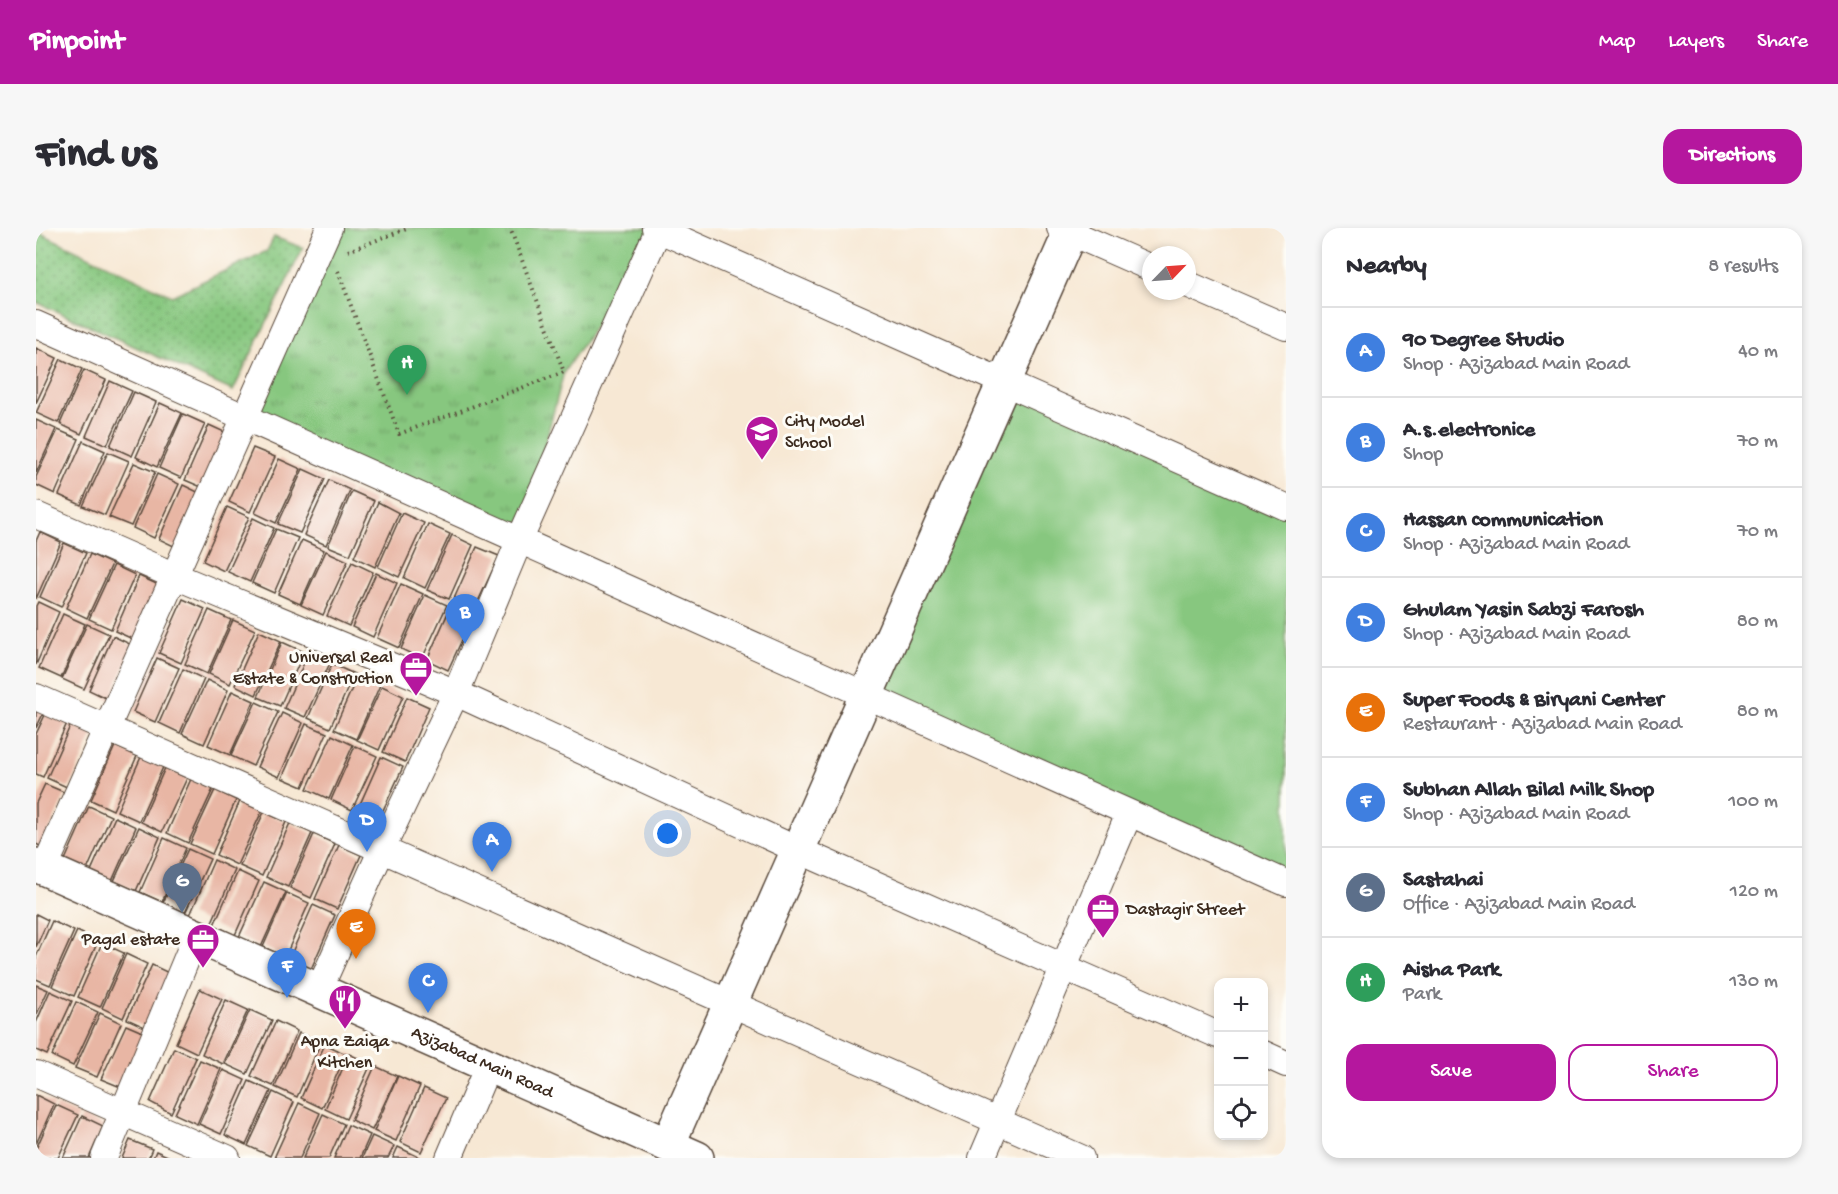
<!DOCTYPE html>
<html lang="en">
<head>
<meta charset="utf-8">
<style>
  body { margin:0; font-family:"Gochi Hand",sans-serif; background:#f7f7f7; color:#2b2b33 }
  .controls { position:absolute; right:18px; bottom:18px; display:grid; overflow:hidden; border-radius:12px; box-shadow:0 3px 9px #0003 }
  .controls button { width:54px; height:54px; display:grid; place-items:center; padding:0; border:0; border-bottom:2px solid #e1e1e2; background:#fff; color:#2b2b33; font:30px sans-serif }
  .compass { position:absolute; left:1106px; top:18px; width:54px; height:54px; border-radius:50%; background:#fff; box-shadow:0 3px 9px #0003; rotate:65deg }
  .you { position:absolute; left:632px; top:606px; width:21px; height:21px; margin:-15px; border:4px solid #fff; border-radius:50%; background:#1a73e8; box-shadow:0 0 0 9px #1a73e833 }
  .badge { display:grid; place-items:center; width:39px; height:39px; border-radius:50%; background:#b5179e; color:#fff; font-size:20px; font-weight:700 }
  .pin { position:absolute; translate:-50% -50px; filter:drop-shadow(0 2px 3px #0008) }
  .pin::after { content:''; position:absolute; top:32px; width:21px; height:18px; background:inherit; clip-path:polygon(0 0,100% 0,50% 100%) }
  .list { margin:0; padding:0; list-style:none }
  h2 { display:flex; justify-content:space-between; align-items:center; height:78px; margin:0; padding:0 24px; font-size:26px }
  h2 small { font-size:20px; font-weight:400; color:#7c7c81 }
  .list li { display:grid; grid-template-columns:39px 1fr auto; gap:18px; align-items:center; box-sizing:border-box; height:90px; padding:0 24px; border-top:2px solid #e1e1e2 }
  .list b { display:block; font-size:22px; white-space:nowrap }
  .list p { margin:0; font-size:20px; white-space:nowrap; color:#7c7c81 }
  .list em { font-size:20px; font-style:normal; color:#7c7c81 }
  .actions { display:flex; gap:12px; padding:18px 24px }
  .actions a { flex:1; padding:14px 0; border:2px solid #b5179e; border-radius:18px; text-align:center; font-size:21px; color:#b5179e }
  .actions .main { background:#b5179e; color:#fff }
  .icon { flex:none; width:33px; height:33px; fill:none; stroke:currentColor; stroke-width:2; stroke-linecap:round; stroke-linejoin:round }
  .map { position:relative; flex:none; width:1250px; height:930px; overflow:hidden; border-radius:18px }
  header { display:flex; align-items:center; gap:36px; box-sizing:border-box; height:84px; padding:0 30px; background:#b5179e; color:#fff }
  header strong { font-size:28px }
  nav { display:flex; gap:33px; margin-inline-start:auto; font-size:21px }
  .intro { display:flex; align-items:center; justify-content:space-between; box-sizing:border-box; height:144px; padding:0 36px }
  h1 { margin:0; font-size:42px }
  .button { padding:15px 27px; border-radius:18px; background:#b5179e; color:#fff; font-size:21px; font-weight:700 }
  main { display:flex; gap:36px; padding:0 36px }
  aside { flex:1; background:#fff; border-radius:18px; box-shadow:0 3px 9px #0003 }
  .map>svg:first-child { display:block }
  .grass { fill:url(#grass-dots); stroke:#61784e; stroke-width:1.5 }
  .park { fill:url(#park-tufts); stroke:#61784e; stroke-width:1.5 }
  .pitch { fill:#87c77f; stroke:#61784e; stroke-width:1.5 }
  .building { fill:#e8b6a4 }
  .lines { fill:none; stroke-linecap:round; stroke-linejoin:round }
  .street-casing { stroke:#574639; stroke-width:28 }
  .secondary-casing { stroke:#574639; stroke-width:36 }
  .path { stroke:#574639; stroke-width:4; stroke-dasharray:1.5 4.5; stroke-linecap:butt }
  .street { stroke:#fff; stroke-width:26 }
  .secondary { stroke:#fff; stroke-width:33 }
  .labels { text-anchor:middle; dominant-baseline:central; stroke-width:6; stroke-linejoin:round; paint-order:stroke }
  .poi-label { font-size:18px; fill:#3b2a1e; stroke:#fdfcf7; text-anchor:start }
  .street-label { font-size:18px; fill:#3b2a1e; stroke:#fdfcf7 }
</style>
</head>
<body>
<header>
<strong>Pinpoint</strong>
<nav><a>Map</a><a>Layers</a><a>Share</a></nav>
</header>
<div class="intro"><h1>Find us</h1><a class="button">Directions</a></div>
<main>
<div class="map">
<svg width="1250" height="930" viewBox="0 0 1250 930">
  <defs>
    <pattern id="grass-dots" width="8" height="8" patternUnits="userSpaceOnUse" patternTransform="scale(1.5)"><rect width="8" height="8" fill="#87c77f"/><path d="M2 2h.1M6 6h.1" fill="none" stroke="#70a267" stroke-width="1.8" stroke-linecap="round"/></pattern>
    <pattern id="park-tufts" width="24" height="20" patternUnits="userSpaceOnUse" patternTransform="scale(1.5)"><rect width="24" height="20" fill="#87c77f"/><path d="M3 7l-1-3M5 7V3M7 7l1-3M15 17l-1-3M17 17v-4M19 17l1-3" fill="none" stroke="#70a267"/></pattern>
  </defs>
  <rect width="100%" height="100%" fill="#fdfcf7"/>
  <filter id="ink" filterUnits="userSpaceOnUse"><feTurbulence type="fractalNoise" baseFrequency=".0167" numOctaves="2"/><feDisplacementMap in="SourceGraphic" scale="12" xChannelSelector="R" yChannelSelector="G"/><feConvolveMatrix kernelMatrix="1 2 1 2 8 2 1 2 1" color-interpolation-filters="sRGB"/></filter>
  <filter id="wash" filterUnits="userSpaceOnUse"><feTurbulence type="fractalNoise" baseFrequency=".008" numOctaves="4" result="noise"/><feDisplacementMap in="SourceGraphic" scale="24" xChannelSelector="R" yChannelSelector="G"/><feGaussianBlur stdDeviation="1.35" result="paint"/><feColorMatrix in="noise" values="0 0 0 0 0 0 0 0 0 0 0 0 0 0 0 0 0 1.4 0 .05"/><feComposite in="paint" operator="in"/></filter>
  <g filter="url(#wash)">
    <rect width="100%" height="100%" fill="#f7e8d4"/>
    <!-- grass -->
    <polygon class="grass" points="0,3 136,68 231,23 238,9 267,20 197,163 0,74"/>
    <!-- park -->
    <polygon class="park" points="293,0 619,0 623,2 528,144 484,311 209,189"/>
    <!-- pitch -->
    <polygon class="pitch" points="968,154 1250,279 1250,656 830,468"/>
    <g id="blocks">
      <!-- building -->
      <g class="building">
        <polygon points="0,120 21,130 0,175"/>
        <polygon points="25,131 46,141 22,195 0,185"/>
        <polygon points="48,142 70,152 45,206 24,196"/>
        <polygon points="74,153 96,163 71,217 50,208"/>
        <polygon points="98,164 120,174 96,228 74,218"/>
        <polygon points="124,175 146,185 121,239 100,229"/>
        <polygon points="147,186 169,196 145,250 123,240"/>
        <polygon points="0,192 20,201 0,245"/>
        <polygon points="173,197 195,207 170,261 149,252"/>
        <polygon points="22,202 43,211 19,266 0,257 0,249"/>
        <polygon points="47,213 69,223 45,277 23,267"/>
        <polygon points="217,220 239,229 214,284 193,274"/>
        <polygon points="72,224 93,233 69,287 47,278"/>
        <polygon points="243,231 265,241 240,295 219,285"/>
        <polygon points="98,235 119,244 95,298 73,289"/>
        <polygon points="267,241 289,251 264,305 242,296"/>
        <polygon points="121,246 143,256 118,310 97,300"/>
        <polygon points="293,252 314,262 290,317 268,307"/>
        <polygon points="147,257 168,267 144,321 123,311"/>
        <polygon points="316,263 338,273 314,327 292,318"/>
        <polygon points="342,274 363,285 339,339 318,329"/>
        <polygon points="191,279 213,289 188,343 167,333"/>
        <polygon points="366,285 388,295 363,349 342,339"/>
        <polygon points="217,290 238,300 214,354 192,344"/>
        <polygon points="392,296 414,306 389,360 368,350"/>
        <polygon points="240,301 262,310 238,365 216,355"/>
        <polygon points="4,304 25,314 0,371 0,313"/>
        <polygon points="416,307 437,317 413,371 391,362"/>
        <polygon points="266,312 288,322 264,376 242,366"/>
        <polygon points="28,315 50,325 25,379 4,369"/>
        <polygon points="441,319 463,328 438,382 417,373"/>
        <polygon points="290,323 312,333 287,387 265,377"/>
        <polygon points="54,326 76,336 51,390 30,380"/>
        <polygon points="316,334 337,344 313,398 291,388"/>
        <polygon points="78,337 99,347 75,401 53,391"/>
        <polygon points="340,345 361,355 337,409 316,399"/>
        <polygon points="103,348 125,358 101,413 79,403"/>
        <polygon points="365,356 387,366 363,420 341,410"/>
        <polygon points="389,367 411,377 386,431 365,421"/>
        <polygon points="147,371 169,381 145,435 123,425"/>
        <polygon points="2,374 23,384 0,437 0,378"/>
        <polygon points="415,378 437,388 412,442 391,432"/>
        <polygon points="173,382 195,392 171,446 149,436"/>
        <polygon points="27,386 49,396 25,450 3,440"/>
        <polygon points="197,392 219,402 194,456 173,446"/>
        <polygon points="51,396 73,406 48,461 26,451"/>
        <polygon points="223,403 245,413 220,467 199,457"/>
        <polygon points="77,408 98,418 74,472 53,462"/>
        <polygon points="246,414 268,424 244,478 222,469"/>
        <polygon points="272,426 294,435 269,489 248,480"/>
        <polygon points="121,430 143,440 119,494 97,484"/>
        <polygon points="296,436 318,446 294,500 272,490"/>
        <polygon points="147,441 168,451 144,505 123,495"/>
        <polygon points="322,447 344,457 320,511 298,501"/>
        <polygon points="171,452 192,462 168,516 146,506"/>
        <polygon points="346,458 367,468 343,522 321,512"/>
        <polygon points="196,463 218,473 194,527 172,517"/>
        <polygon points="371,469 393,479 369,534 347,524"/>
        <polygon points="220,474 242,484 217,538 195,528"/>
        <polygon points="0,480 8,484 0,500"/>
        <polygon points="10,485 31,495 7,549 0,546 0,506"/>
        <polygon points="246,485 267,495 243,549 221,539"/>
        <polygon points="35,496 57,506 33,560 11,550"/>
        <polygon points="270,496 291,505 267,559 246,550"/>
        <polygon points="296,507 317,517 293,571 271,561"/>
        <polygon points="79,518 101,528 77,582 55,572"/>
        <polygon points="319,518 341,528 316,582 295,572"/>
        <polygon points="105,529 127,539 103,593 81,583"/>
        <polygon points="345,529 367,539 342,593 321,583"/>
        <polygon points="129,540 151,550 126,604 105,594"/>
        <polygon points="155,551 177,561 152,615 131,605"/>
        <polygon points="9,556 30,565 6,619 0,616 0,575"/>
        <polygon points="179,562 200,572 176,626 154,616"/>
        <polygon points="204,573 226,583 201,637 180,627"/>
        <polygon points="53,578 75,588 51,642 29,632"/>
        <polygon points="228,584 250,594 226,648 204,638"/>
        <polygon points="79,589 100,599 76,653 55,643"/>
        <polygon points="254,595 276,605 252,659 230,649"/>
        <polygon points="103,599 124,609 100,663 78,653"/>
        <polygon points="278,606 299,616 275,670 254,660"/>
        <polygon points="128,610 150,620 126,674 104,664"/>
        <polygon points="303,617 325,627 301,681 279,671"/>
        <polygon points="152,621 174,631 149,685 127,675"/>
        <polygon points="178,632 199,642 175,696 154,687"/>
        <polygon points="202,643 223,653 199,707 178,697"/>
        <polygon points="228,654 250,664 225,719 203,709"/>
        <polygon points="251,665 273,675 249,729 227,719"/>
        <polygon points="277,677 299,687 275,741 253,731"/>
        <polygon points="0,686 12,692 0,719"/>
        <polygon points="16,693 38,703 14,757 0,751 0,729"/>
        <polygon points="41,703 62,713 38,768 16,758"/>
        <polygon points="66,715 88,725 64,779 42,769"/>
        <polygon points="90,726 111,736 87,790 66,780"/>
        <polygon points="116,737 137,747 113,801 91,791"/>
        <polygon points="0,757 12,762 0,788"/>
        <polygon points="164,761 186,771 161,825 140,815"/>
        <polygon points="14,763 36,773 11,827 0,822 0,795"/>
        <polygon points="190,772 212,782 187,836 166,826"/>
        <polygon points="40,774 62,784 37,838 16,828"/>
        <polygon points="214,782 236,792 211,846 189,836"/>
        <polygon points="64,785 85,795 61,849 39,840"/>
        <polygon points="240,793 261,803 237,858 215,848"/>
        <polygon points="90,797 111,806 87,860 65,851"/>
        <polygon points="263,805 285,814 261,869 239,859"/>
        <polygon points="289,816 310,826 286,880 265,870"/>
        <polygon points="138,820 160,830 135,885 114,874"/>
        <polygon points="313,826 335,836 310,891 289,881"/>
        <polygon points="164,832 185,841 161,896 139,886"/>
        <polygon points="339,838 361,848 336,902 315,892"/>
        <polygon points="187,842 209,852 185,906 163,896"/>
        <polygon points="362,848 384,858 360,913 338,903"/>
        <polygon points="213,853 235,863 210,917 189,907"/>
        <polygon points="388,860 410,870 385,924 364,914"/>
        <polygon points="237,864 258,874 234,928 212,918"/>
        <polygon points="0,867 18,876 0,916"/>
        <polygon points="263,875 284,885 264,930 238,930"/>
        <polygon points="20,877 42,887 22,930 0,930 0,921"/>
        <polygon points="287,886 308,896 293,930 267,930"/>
        <polygon points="46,888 67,898 53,930 27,930"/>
        <polygon points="312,897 334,907 324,930 298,930"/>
        <polygon points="336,908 358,918 352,930 326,930"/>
        <polygon points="94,912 116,921 112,930 86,930"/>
        <polygon points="362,919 385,930 357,930"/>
        <polygon points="120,923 136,930 117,930"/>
      </g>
    </g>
  </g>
  <g filter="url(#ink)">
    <use href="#blocks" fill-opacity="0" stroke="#574639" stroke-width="1.5"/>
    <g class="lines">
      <!-- street casing -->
      <g class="street-casing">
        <g id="street">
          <polyline points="619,0 1250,279"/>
          <polyline points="1024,0 1115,40"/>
          <polyline points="1151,56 1250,99"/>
          <path d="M 0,96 C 417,281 833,470 1250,655"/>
          <polyline points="0,287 139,348 420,465 762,622 1182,807"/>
          <polyline points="0,469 1045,930"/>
          <polyline points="8,641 293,0"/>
          <polyline points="283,762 346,621 420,465 484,311 623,0"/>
          <polyline points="1228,826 1250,836"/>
          <polyline points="0,846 191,930"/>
          <polyline points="68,930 160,708"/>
          <polyline points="413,930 452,838"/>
          <polyline points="946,930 1093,586"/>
        </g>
      </g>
      <!-- secondary casing -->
      <g class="secondary-casing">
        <g id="secondary">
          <path id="s1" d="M 0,637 L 661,930"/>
          <polyline points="632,917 1036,0"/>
        </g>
      </g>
      <!-- path -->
      <g class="path">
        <polyline points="312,23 373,0"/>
        <polyline points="302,43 363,206 528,144 474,0"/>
      </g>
      <!-- street -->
      <use href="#street" class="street"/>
      <!-- secondary -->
      <use href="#secondary" class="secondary"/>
    </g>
  </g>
  <!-- icons -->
  <defs>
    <g id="school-pin" transform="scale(1.725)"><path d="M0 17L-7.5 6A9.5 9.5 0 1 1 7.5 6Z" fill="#b5179e" stroke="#fdfcf7"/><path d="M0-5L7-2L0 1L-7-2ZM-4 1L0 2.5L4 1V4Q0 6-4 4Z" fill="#fff"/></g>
    <g id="office-pin" transform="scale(1.725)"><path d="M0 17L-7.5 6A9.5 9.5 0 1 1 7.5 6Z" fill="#b5179e" stroke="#fdfcf7"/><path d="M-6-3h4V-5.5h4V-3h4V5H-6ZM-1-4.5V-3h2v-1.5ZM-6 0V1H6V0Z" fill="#fff"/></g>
    <g id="restaurant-pin" transform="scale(1.725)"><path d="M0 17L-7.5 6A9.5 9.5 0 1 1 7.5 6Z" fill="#b5179e" stroke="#fdfcf7"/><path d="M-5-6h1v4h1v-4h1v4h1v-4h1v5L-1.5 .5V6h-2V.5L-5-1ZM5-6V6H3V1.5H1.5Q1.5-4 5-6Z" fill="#fff"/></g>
  </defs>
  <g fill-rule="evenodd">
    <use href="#school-pin" x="726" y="204"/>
    <use href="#office-pin" x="380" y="440"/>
    <use href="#office-pin" x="1067" y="682"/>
    <use href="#office-pin" x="167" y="712"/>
    <use href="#restaurant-pin" x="309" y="773"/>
  </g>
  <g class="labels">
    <!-- poi labels -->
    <g class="poi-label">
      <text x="749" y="194">City Model<tspan x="749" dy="21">School</tspan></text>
      <text x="357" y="430" text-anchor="end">Universal Real<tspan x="357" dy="21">Estate &amp; Construction</tspan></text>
      <text x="1090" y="682">Dastagir Street</text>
      <text x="144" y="712" text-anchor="end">Pagal estate</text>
      <text x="309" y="814" text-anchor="middle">Apna Zaiqa<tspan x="309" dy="21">Kitchen</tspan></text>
    </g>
    <!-- street labels -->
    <g class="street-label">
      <text stroke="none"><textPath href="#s1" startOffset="488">Azizabad Main Road</textPath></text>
    </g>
  </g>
</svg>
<div class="controls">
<button>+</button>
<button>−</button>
<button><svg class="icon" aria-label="locate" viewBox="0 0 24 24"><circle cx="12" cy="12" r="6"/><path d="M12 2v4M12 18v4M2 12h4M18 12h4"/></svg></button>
</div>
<svg class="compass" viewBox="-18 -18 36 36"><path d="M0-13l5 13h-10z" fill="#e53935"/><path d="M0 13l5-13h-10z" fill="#7c7c81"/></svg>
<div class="you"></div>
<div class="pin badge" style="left:456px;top:644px;background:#3f7fe0">A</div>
<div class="pin badge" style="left:429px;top:416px;background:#3f7fe0">B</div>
<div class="pin badge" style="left:392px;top:785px;background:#3f7fe0">C</div>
<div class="pin badge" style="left:331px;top:624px;background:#3f7fe0">D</div>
<div class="pin badge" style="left:320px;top:731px;background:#e8710a">E</div>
<div class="pin badge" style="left:251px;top:770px;background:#3f7fe0">F</div>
<div class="pin badge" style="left:146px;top:685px;background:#5c6f8a">G</div>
<div class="pin badge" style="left:371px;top:167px;background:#2e9e5b">H</div>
</div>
<aside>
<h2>Nearby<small>8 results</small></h2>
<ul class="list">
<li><span class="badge" style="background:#3f7fe0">A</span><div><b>90 Degree Studio</b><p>Shop · Azizabad Main Road</p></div><em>40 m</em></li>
<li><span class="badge" style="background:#3f7fe0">B</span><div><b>A.s.electronice</b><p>Shop</p></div><em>70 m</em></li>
<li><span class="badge" style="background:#3f7fe0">C</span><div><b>Hassan communication</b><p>Shop · Azizabad Main Road</p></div><em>70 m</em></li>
<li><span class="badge" style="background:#3f7fe0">D</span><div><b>Ghulam Yasin Sabzi Farosh</b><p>Shop · Azizabad Main Road</p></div><em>80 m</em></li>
<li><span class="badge" style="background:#e8710a">E</span><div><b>Super Foods &amp; Biryani Center</b><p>Restaurant · Azizabad Main Road</p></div><em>80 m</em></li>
<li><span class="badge" style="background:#3f7fe0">F</span><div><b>Subhan Allah Bilal Milk Shop</b><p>Shop · Azizabad Main Road</p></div><em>100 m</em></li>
<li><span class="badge" style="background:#5c6f8a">G</span><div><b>Sastahai</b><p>Office · Azizabad Main Road</p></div><em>120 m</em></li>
<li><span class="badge" style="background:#2e9e5b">H</span><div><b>Aisha Park</b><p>Park</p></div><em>130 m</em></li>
</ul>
<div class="actions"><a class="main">Save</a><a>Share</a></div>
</aside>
</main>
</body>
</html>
